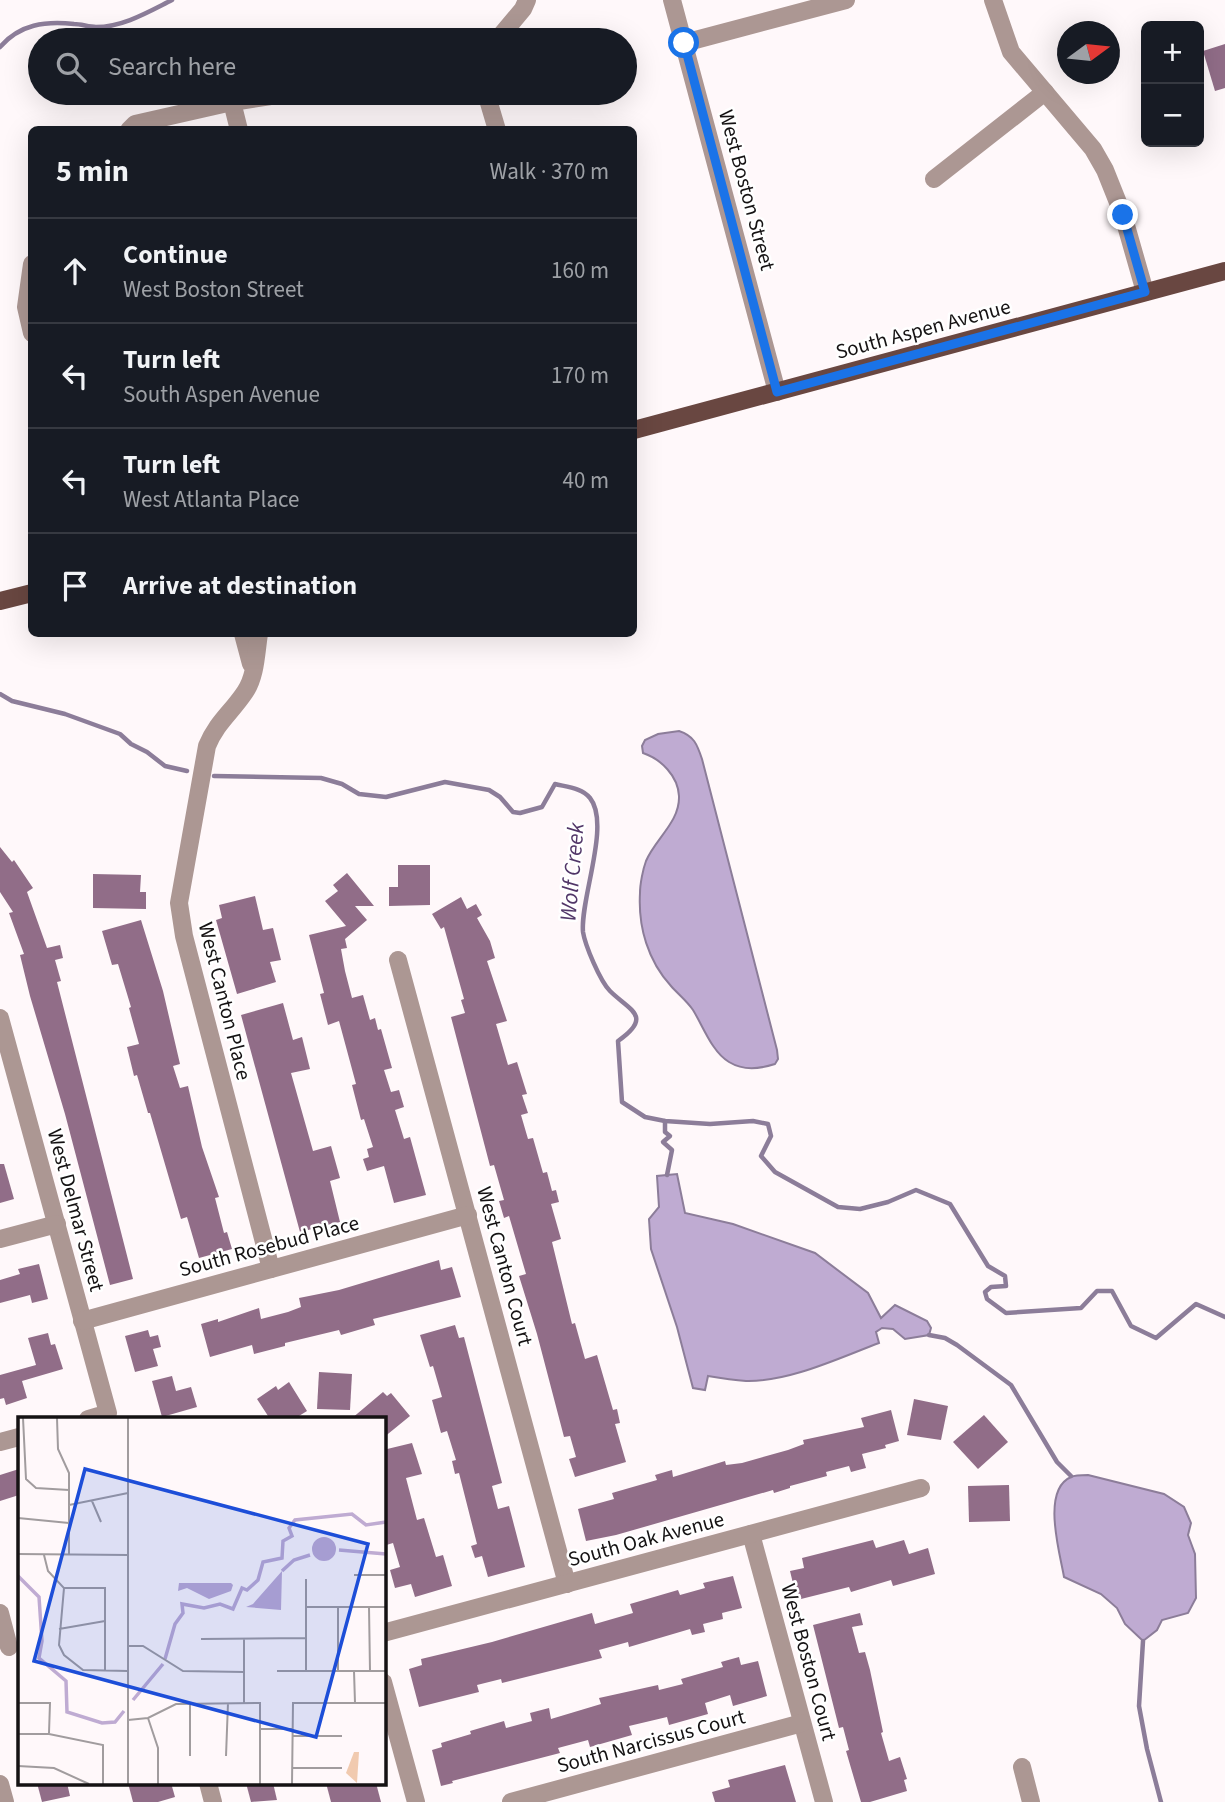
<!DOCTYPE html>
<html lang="en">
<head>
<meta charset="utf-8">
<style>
  body { margin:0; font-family:"Source Sans 3",sans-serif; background:#242831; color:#f1f3f6 }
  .controls { position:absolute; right:21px; top:21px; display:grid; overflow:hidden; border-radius:10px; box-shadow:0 7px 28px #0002 }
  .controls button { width:63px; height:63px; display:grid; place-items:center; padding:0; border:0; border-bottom:2px solid #363941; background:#171b24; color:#f1f3f6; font:35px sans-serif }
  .compass { position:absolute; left:1057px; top:21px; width:63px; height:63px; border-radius:50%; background:#171b24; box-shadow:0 7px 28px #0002; rotate:75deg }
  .stop { position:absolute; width:21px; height:21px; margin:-16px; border:5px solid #1a73e8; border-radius:50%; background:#fff }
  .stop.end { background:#1a73e8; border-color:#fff; box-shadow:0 2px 7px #0008 }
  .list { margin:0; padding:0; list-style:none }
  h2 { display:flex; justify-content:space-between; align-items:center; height:91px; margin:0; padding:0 28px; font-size:30px }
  h2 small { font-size:23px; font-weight:400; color:#9ea1a6 }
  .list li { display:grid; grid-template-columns:46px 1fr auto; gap:21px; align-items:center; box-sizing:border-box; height:105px; padding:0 28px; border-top:2px solid #363941 }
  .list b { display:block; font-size:26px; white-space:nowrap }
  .list p { margin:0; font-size:23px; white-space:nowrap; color:#9ea1a6 }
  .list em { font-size:23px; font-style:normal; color:#9ea1a6 }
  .icon { flex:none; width:38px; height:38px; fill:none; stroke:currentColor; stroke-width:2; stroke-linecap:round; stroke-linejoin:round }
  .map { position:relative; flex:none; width:1225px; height:1802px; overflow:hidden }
  .search { position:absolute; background:#171b24; box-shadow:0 7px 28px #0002; left:28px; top:28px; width:609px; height:77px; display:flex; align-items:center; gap:18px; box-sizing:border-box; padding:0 24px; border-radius:38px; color:#9ea1a6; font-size:26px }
  .panel { position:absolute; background:#171b24; box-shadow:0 7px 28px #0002; left:28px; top:126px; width:609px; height:511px; border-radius:10px }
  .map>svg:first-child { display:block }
  .water { fill:#bfabd2; stroke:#8c7d99; stroke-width:2 }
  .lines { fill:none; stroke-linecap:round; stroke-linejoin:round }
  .stream { stroke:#8c7d99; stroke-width:4.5 }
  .building { fill:#916d88 }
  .minor { stroke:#ac9793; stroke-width:18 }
  .major { stroke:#694741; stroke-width:18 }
  .route { stroke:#1a73e8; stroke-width:9 }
  .labels { text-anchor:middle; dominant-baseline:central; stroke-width:5; stroke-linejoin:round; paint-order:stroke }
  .street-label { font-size:21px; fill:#151213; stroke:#fff }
  .water-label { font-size:23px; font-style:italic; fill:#513668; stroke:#fff }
  .inset-river { fill:none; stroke:#bfabd2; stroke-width:3.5 }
  .inset-road { fill:none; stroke:#a19c9e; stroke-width:2 }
  .view { fill:#1d4ed8; fill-opacity:0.15; stroke:#1d4ed8; stroke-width:3.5 }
  .inset-edge { fill:none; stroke:#151213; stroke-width:3.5 }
</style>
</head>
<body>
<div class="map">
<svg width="1225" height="1802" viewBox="0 0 1225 1802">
  <rect width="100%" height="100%" fill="#fff8fa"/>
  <!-- water -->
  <g class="water">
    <path d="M 679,731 C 694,736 697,744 702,759 L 777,1050 L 778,1059 L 775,1064 C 759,1069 744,1071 729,1062 C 712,1052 703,1026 693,1010 C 687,1001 678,994 671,986 C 648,961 638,927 640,893 C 640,884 643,869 646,861 C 655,839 680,822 679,796 C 678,776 661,759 643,753 L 642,746 L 645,740 L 658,734 Z"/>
    <path d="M 677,1174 L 685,1213 L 733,1224 L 815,1253 L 868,1293 L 881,1318 L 895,1305 L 927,1321 L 931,1328 L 929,1335 L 905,1339 L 893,1329 L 882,1328 L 876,1332 L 879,1343 C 839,1358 789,1382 746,1381 C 733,1380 720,1378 708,1376 L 705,1390 L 693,1388 L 677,1327 L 651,1249 L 649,1219 L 659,1207 L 657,1176 Z"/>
    <path d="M 1088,1475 L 1164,1494 L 1184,1507 L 1191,1523 L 1188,1535 L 1195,1554 L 1196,1598 L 1188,1613 L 1162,1620 L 1157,1630 L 1143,1641 L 1125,1624 L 1117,1608 L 1101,1594 L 1064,1577 C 1060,1553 1041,1490 1071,1477 C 1075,1475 1083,1475 1088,1475 Z"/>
  </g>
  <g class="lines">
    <!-- stream -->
    <g class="stream">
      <path d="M 0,47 C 20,24 45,21 74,24 C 81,24 89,27 96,27 C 123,27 148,12 172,0"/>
      <polyline points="0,694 12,701 65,714 120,734 131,744 147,752 165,766 187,771"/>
      <path d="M 214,776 L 321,778 L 342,784 L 359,794 L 386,797 L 445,782 L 489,790 L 500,797 L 513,812 L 520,813 L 542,807 L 555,784 C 567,787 582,788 590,798 C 611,824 580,899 583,932 C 585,945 600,981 610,991 C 629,1010 654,1016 618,1041 L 622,1102 L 645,1117 L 665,1121 L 710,1124 L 753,1121 L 768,1124 L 771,1136 L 761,1156 L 775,1172 L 838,1207 L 860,1209 L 888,1202 L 916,1190 L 950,1204 L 988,1266 L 1005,1276 L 1006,1286 L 991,1287 L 985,1292 L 987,1299 L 1006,1313 L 1081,1308 L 1097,1291 L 1112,1291 L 1131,1326 L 1156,1338 L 1196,1304 L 1225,1317"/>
      <polyline points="665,1121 665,1132 670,1136 663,1142 672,1150 667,1175"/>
      <polyline points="929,1335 945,1338 957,1345 1011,1385 1057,1462 1071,1476"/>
      <polyline points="1143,1641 1139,1706 1147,1749 1161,1802"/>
    </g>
  </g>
  <!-- building -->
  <g class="building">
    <polygon points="1225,44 1225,88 1215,91 1203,51"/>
    <polygon points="0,847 12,862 14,860 33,888 27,892 47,948 60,945 63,958 55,960 61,981 57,982 133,1279 110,1285 65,1114 30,996 20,955 24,954 9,913 13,912 0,892"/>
    <polygon points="398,865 430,865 430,905 389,906 389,887 398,887"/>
    <polygon points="347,873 374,906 355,906 367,920 345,939 347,948 341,949 345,971 352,998 363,995 370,1020 375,1018 378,1030 381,1029 392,1068 384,1070 391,1092 399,1090 404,1107 395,1110 404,1139 410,1137 426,1195 394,1203 384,1166 367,1171 363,1159 369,1157 367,1149 373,1147 364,1119 361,1120 352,1085 356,1084 339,1021 328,1025 320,994 324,993 309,935 346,926 325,901 338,891 333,885"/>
    <polygon points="93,874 141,875 140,892 146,892 146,909 93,908"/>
    <polygon points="255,896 263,930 273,928 281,960 270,962 276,982 237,994 216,920 222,918 219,905"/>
    <polygon points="461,897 467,909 476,904 482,915 477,918 490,941 495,958 487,961 507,1021 496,1024 508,1065 517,1062 527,1094 522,1095 528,1113 521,1115 528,1139 533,1138 543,1173 547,1172 552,1191 556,1190 559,1202 551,1204 561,1239 552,1242 572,1324 575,1323 585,1359 597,1355 613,1410 617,1409 620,1423 615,1424 626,1462 575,1477 569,1459 576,1457 570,1436 564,1437 537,1334 519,1276 526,1274 509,1216 504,1218 499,1201 504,1200 494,1165 490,1166 451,1017 465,1013 461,1000 464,999 444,927 441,929 432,914"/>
    <polygon points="141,920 163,991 180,1064 173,1066 180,1088 188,1086 202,1147 219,1197 215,1198 224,1233 227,1232 232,1249 199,1258 187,1217 181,1219 150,1113 148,1113 137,1075 134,1076 127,1047 139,1044 129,1008 131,1007 118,964 112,965 102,931"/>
    <polygon points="283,1003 293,1040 302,1037 310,1069 291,1073 313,1151 331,1146 340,1178 330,1181 340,1222 300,1232 241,1015"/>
    <polygon points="0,1164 4,1164 14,1199 0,1203"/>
    <polygon points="439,1260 441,1270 452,1267 461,1297 373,1319 375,1325 341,1335 339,1330 285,1343 285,1346 254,1354 252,1345 210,1357 201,1324 218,1319 218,1322 259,1308 261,1319 288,1312 301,1307 299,1298 339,1290"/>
    <polygon points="39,1264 48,1299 32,1303 30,1295 0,1303 0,1280 20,1274 18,1269"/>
    <polygon points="455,1325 459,1338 464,1337 502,1483 492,1486 498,1509 509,1506 525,1567 488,1577 482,1556 475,1558 471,1546 477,1544 459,1473 455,1474 452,1461 456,1460 447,1431 441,1433 432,1400 442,1397 433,1366 430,1367 420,1335"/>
    <polygon points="148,1330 150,1337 158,1335 161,1347 153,1349 158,1366 135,1372 125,1336"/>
    <polygon points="48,1333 51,1345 55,1344 63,1369 22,1381 27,1398 6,1405 4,1398 0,1399 0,1375 36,1365 28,1338"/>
    <polygon points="319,1372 352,1374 350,1410 317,1409"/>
    <polygon points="172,1376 176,1391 191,1387 197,1407 162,1417 152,1381"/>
    <polygon points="289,1382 307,1411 294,1419 270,1419 257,1399 276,1386 278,1390"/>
    <polygon points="383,1392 387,1396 391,1393 410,1416 383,1438 383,1419 351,1419"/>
    <polygon points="914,1399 948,1406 941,1440 907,1435"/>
    <polygon points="891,1410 899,1441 885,1445 886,1448 862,1454 866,1468 851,1472 849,1466 826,1472 827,1476 790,1486 790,1488 774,1493 773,1490 616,1535 586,1541 578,1509 614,1499 612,1493 657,1480 655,1475 672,1470 673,1477 725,1461 726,1465 742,1463 788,1450 804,1444 803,1440 864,1427 861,1418"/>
    <polygon points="984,1415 1008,1442 978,1469 953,1442"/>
    <polygon points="412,1443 422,1474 406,1478 417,1520 424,1518 436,1557 443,1555 452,1586 415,1597 411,1584 395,1588 390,1570 400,1567 393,1543 383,1546 383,1450"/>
    <polygon points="19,1469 19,1495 0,1501 0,1475"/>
    <polygon points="1009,1485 1010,1521 969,1522 968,1486"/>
    <polygon points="873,1540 876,1548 904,1540 909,1554 928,1548 935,1574 893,1586 891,1580 851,1592 849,1587 797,1600 790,1571 804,1568 802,1558"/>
    <polygon points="733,1576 742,1608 722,1613 723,1619 703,1624 705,1632 692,1635 690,1629 629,1647 628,1642 599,1650 602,1658 502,1683 501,1679 477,1685 479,1692 419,1707 409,1669 422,1665 421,1659 492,1642 592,1613 595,1624 633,1613 630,1604 678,1590 680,1595 705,1588 703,1583"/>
    <polygon points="860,1613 863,1625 852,1627 859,1653 865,1652 870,1670 883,1732 881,1733 889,1761 900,1757 907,1779 904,1780 907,1791 870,1802 861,1802 846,1751 849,1750 843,1727 839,1728 813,1625"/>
    <polygon points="739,1657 741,1665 758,1661 767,1696 733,1706 730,1695 705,1703 708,1714 669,1725 667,1717 629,1726 632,1735 590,1747 588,1740 558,1748 560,1753 452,1781 453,1783 441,1786 432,1750 442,1747 441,1743 471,1734 470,1731 504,1721 506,1728 532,1721 530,1713 549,1708 551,1719 601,1704 599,1698 658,1685 659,1690 683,1684 681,1679 723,1667 721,1662"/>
    <polygon points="785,1765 796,1802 715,1802 712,1792 730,1787 728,1780"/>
    <polygon points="37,1783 67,1783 70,1796 42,1802"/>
    <polygon points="128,1783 171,1783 175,1797 158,1802 133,1802"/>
    <polygon points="246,1783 273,1783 277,1800 251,1802"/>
    <polygon points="326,1783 376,1783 381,1802 331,1802"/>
  </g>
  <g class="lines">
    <!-- minor -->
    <g class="minor">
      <polyline points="672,0 777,392"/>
      <polyline points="993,0 1011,52 1093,149 1105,170 1123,215 1145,292"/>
      <polyline points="497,40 523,9 527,0"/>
      <polyline points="684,43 846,0"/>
      <polyline points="486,93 497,130"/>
      <polyline points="232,102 239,130"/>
      <polyline points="129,130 135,124 232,102 290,93"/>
      <polyline points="934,179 1045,92"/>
      <polyline points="32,264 26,307 32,333"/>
      <polyline points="243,634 251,664"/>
      <path d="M 259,634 C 256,652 256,676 245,692 C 231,713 217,722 207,746 L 179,903 L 184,936 L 271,1269"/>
      <polyline points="398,960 567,1584"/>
      <polyline points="0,1018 108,1413 88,1419"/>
      <polyline points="0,1239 57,1224"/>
      <polyline points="82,1321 468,1215"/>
      <polyline points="0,1442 19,1437"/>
      <polyline points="751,1534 824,1802"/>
      <polyline points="0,1613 9,1647"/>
      <polyline points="383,1633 921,1488"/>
      <polyline points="383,1682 416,1802"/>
      <polyline points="1022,1767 1031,1802"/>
      <polyline points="208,1783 213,1802"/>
      <polyline points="0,1784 5,1802"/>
      <polyline points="511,1802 802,1723"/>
    </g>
    <!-- major -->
    <g class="major">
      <polyline points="634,430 1225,271"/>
      <polyline points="0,601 32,593"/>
    </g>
  </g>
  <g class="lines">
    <!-- route -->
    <polyline class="route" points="684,43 777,392 1145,292 1123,215"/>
  </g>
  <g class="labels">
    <!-- street labels -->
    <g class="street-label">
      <text transform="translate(747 190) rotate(75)">West Boston Street</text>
      <text transform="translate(923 329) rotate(-15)">South Aspen Avenue</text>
      <text transform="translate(225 1001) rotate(76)">West Canton Place</text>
      <text transform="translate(76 1210) rotate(75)">West Delmar Street</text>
      <text transform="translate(269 1246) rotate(-15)">South Rosebud Place</text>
      <text transform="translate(505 1266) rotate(75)">West Canton Court</text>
      <text transform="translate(646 1539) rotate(-15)">South Oak Avenue</text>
      <text transform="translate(809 1662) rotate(75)">West Boston Court</text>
      <text transform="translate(651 1741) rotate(-15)">South Narcissus Court</text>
    </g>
    <!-- water labels -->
    <g class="water-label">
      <text transform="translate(572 872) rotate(-85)">Wolf Creek</text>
    </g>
  </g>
  <!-- overview -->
  <g transform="translate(18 1417)">
    <rect width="368" height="368" fill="#fff8fa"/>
    <path d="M 336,335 L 341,335 L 339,366 L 328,356 Z" fill="#f1caaf"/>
    <path d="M294 132a12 12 0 1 1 24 0a12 12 0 1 1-24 0ZM 264,154 L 263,193 L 228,190 L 235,187 ZM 161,166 L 213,166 L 215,168 L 213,174 L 191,182 L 169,171 L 160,174 Z" fill="#bfabd2"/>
    <path class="inset-river" d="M 321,133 L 368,137M 264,154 L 276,143 L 292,138M 0,159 L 21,180 L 24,224 L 21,241 L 48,264 L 49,295 L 84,306 L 97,305 L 106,294M 147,242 L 157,207 L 165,196 L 164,187 L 186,191 L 202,187 L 215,192 L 224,171 L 229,173 L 240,163 L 245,145 L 264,141 L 265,124 L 274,119 L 271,111 L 277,103 L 334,97 L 348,108 L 368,105M 115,283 L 145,247"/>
    <path class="inset-road" d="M 5,1 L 8,62 L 18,71 L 51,73M 39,1 L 40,32 L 51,56 L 51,138M 110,1 L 110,367M 74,84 L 83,105M 51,88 L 110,76M 0,101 L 51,106M 0,137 L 110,138M 26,138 L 30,154 L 46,171 L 41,228 L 46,238 L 65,253 L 110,254M 336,158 L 368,158M 288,162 L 288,254M 46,171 L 87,171 L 87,254M 288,190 L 368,190M 320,190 L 320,254M 351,190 L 352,254M 41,212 L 87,204M 226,221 L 226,286M 183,222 L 288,221M 110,229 L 125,229 L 165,254 L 226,255M 259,254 L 368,254M 336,254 L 337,286M 0,286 L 32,286 L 31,316M 172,287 L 172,339M 130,301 L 140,331 L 140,367M 110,303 L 130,301 L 158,287 L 242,286 L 242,367M 242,312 L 275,312M 0,317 L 31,317 L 85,328 L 85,367M 274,319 L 324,319M 208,339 L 210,286M 0,349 L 36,351 L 71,367M 275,351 L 324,351M 274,367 L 275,286 L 368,286"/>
    <path class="view" d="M 67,52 L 350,127 L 298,320 L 16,244 Z"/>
    <rect width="368" height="368" class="inset-edge"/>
  </g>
</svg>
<div class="controls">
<button>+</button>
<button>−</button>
</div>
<svg class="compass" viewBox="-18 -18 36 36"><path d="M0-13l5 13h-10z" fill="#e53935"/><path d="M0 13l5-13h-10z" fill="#9ea1a6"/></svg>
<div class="stop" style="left:684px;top:43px"></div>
<div class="stop end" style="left:1123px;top:215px"></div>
<div class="search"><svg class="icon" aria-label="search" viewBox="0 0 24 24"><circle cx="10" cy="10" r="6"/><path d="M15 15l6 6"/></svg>Search here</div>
<section class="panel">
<h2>5 min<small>Walk · 370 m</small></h2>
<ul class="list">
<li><svg class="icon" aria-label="ahead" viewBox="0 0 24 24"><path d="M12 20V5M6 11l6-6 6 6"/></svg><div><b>Continue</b><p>West Boston Street</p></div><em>160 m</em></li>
<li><svg class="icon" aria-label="left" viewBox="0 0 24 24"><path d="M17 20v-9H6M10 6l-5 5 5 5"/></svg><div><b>Turn left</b><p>South Aspen Avenue</p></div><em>170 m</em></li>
<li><svg class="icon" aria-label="left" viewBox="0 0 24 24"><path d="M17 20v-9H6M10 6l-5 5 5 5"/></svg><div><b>Turn left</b><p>West Atlanta Place</p></div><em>40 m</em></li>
<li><svg class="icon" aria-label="arrive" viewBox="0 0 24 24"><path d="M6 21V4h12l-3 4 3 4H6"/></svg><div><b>Arrive at destination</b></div></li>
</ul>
</section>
</div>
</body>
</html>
